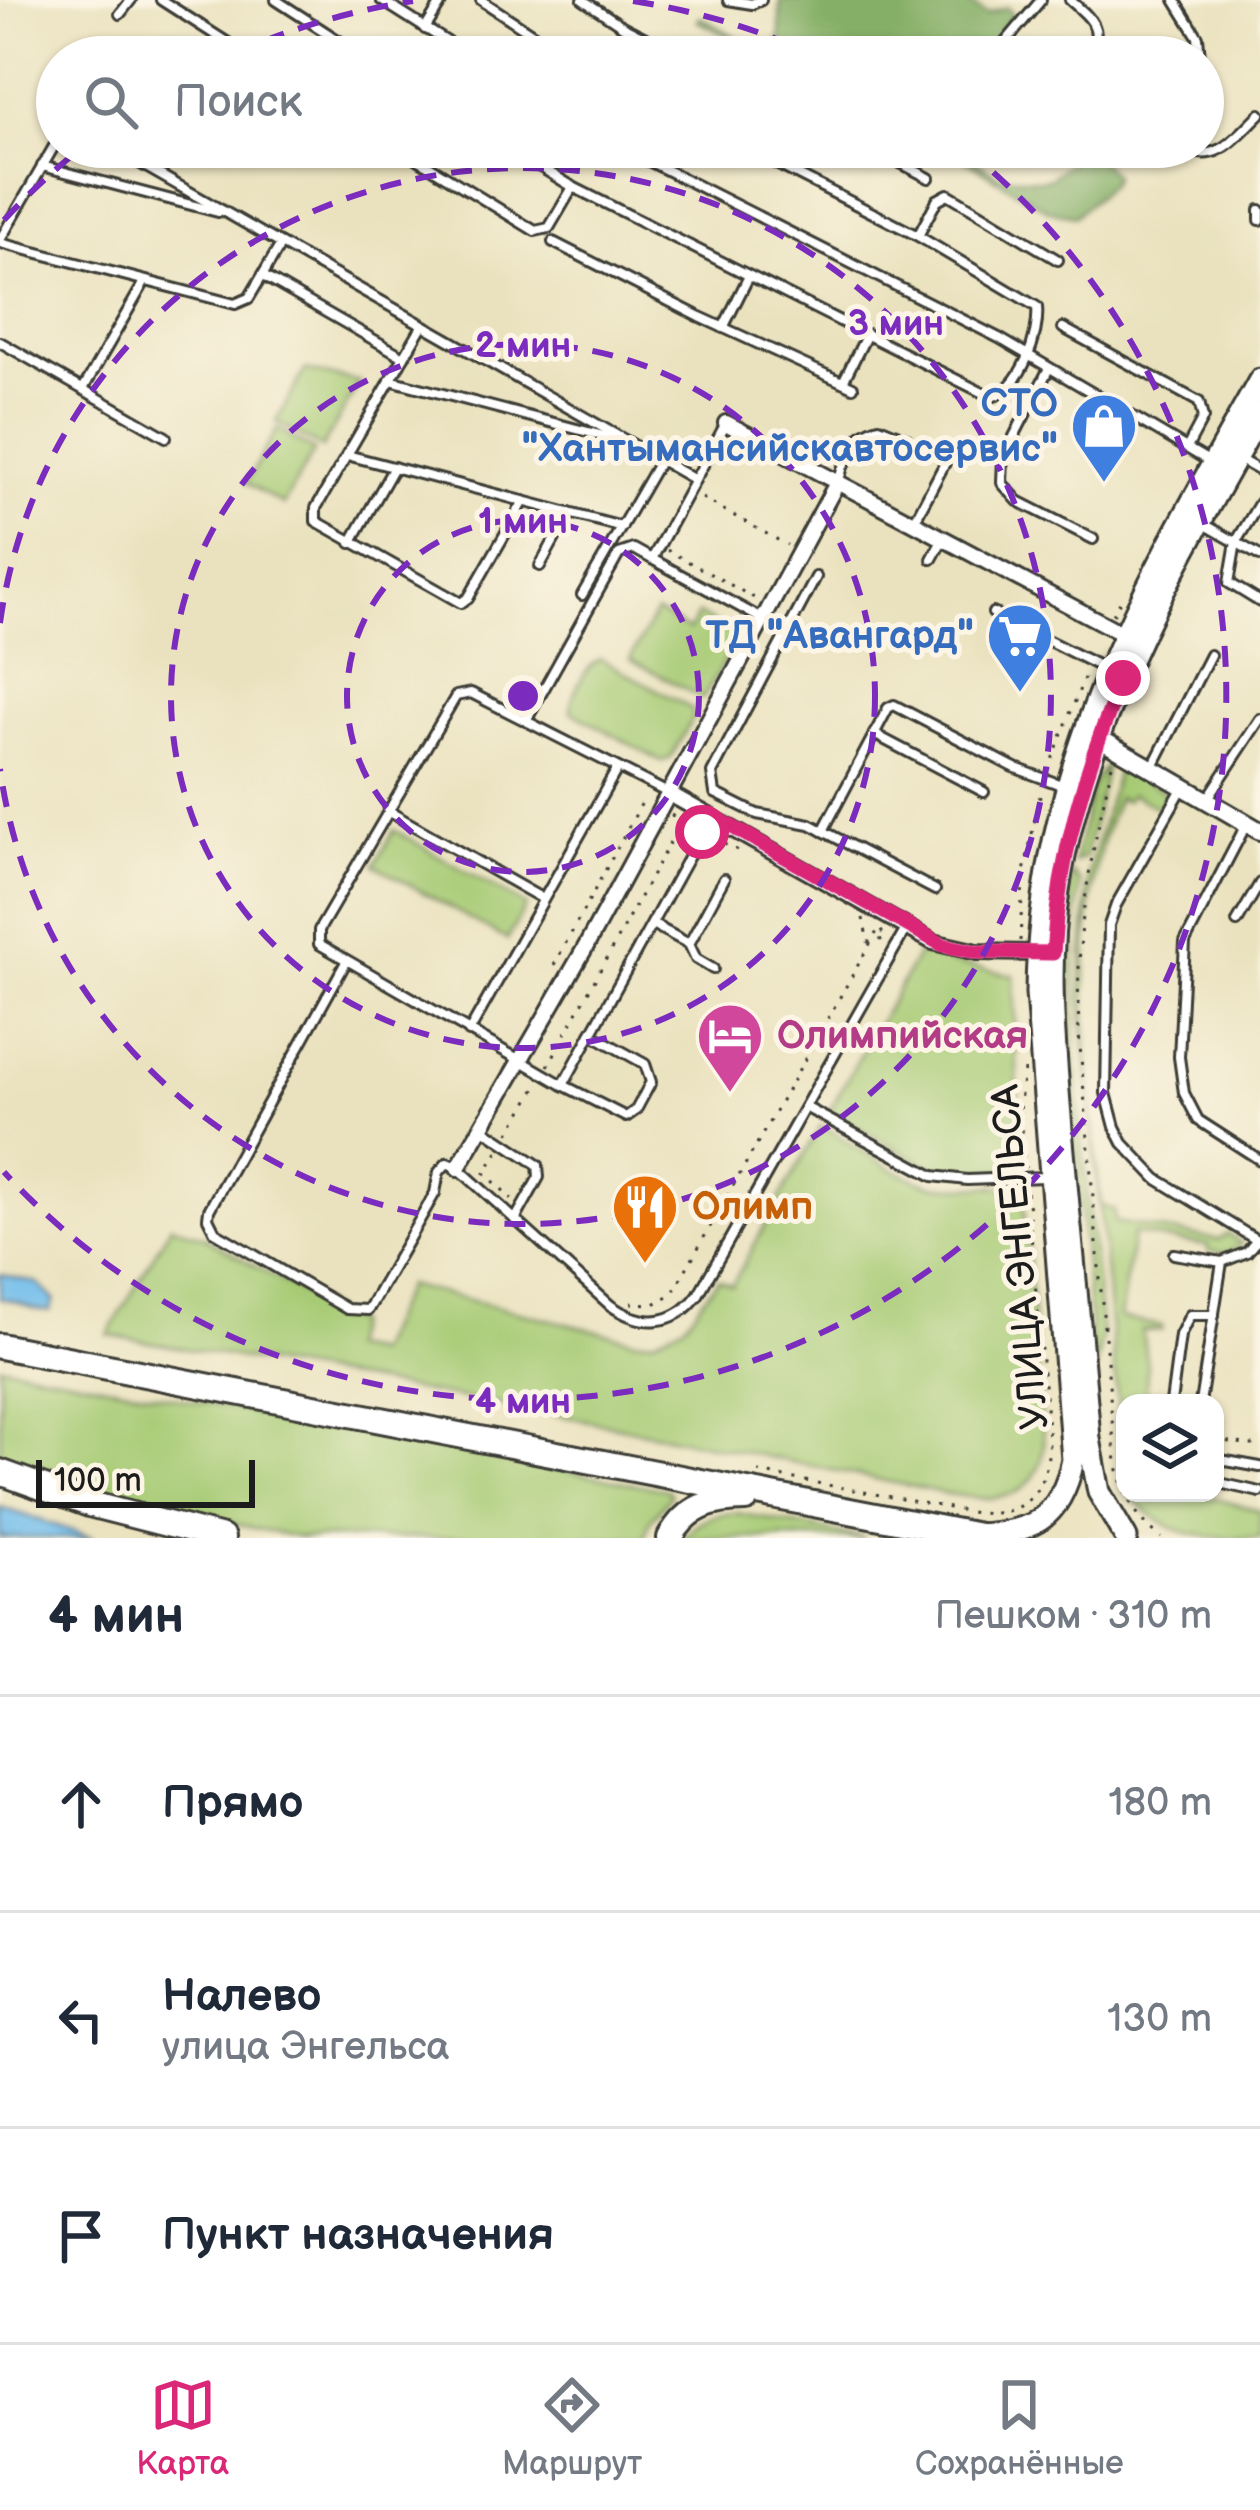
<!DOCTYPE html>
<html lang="ru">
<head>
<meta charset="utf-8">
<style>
  body { margin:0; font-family:"Balsamiq Sans",sans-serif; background:#f2f2f3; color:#1f2937 }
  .controls { position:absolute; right:36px; bottom:36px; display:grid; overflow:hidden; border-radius:24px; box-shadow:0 3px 9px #0004 }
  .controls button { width:108px; height:108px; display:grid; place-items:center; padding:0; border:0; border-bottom:3px solid #e0e1e3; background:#fff; color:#1f2937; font:60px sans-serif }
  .scale { position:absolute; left:36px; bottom:30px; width:219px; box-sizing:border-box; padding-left:12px; border:6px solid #1c1c1c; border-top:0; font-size:33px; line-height:42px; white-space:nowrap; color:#1c1c1c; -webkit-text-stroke:9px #fcf5e5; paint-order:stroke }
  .stop { position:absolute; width:36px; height:36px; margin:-27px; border:9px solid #db2777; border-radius:50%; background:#fff }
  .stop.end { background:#db2777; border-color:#fff; box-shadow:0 3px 12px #0008 }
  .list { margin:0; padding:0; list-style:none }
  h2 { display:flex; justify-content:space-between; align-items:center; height:156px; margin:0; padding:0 48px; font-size:51px }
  h2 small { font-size:39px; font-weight:400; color:#747a83 }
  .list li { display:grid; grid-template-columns:78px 1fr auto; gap:36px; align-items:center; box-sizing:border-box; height:216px; padding:0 48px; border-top:3px solid #e0e1e3 }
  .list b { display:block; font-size:45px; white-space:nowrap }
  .list p { margin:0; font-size:39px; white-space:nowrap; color:#747a83 }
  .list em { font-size:39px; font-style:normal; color:#747a83 }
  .icon { flex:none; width:66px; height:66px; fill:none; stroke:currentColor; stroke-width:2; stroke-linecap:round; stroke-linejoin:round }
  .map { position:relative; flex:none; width:1260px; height:1538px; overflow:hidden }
  .search { position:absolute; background:#fff; box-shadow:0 3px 9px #0004; left:36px; right:36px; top:36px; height:132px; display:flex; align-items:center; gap:30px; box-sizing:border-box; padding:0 42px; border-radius:66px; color:#747a83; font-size:45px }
  .sheet { height:804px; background:#fff }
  nav { display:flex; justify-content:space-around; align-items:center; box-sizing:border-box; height:168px; border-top:3px solid #e0e1e3; background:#fff; font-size:33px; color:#747a83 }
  nav a { display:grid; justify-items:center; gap:6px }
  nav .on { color:#db2777 }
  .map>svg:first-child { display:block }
  .green { fill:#a7cb75; stroke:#627448; stroke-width:3 }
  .forest { fill:#85af66; stroke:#506641; stroke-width:3 }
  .water { fill:#72bdeb; stroke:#476c84; stroke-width:3 }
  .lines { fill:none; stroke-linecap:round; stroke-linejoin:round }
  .service-casing { stroke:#3b3a34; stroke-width:14 }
  .minor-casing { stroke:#3b3a34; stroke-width:20 }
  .tertiary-casing { stroke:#3b3a34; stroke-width:22 }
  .primary-casing { stroke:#3b3a34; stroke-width:27 }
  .trunk-casing { stroke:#3b3a34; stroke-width:30 }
  .path { stroke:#3b3a34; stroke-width:3; stroke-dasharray:3 9; stroke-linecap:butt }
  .service { stroke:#fff; stroke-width:8 }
  .minor { stroke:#fff; stroke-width:14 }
  .tertiary { stroke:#fff; stroke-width:16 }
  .primary { stroke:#fff; stroke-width:21 }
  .trunk { stroke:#fff; stroke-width:24 }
  .route { stroke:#db2777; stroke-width:15 }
  .ring { fill:none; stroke:#7b2cbf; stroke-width:6; stroke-dasharray:21 15 }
  .labels { text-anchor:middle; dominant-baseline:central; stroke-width:10; stroke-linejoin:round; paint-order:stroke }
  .shop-label { font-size:39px; font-weight:bold; fill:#366cbe; stroke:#fcf5e5; text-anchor:end }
  .hotel-label { font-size:39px; font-weight:bold; fill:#b23c85; stroke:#fcf5e5; text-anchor:start }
  .food-label { font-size:39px; font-weight:bold; fill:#c56008; stroke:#fcf5e5; text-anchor:start }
  .street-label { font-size:39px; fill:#1c1c1c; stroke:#fcf5e5 }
  .centre { fill:#7b2cbf; stroke:#fcf5e5; stroke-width:6 }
  .ring-label { font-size:36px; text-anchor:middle; font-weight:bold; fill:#7b2cbf; stroke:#fcf5e5; stroke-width:10; stroke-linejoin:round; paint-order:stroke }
</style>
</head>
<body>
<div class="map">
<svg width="1260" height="1538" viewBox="0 0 1260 1538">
  <rect width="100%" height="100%" fill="#fcf5e5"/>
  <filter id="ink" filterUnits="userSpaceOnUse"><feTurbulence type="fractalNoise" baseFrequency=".00833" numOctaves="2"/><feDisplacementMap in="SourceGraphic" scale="24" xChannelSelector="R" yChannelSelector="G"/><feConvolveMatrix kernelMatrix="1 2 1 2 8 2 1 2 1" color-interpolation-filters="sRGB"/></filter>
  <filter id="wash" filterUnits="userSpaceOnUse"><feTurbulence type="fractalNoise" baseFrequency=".004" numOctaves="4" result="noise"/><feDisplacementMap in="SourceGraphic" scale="48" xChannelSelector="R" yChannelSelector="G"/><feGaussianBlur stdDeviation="2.7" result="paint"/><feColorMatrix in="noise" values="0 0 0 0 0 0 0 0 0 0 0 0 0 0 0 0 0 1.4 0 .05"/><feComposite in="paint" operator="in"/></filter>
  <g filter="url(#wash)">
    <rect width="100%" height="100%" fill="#eae2be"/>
    <!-- green -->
    <g class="green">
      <polygon points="305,370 360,382 322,448 276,422"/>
      <polygon points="277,429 314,451 283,505 246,483"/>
      <polygon points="656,612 689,630 698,614 738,636 703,699 630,659"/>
      <path d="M 601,659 L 692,709 L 693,718 L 670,759 L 660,761 L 571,711 C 570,695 586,665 601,659 Z"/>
      <polygon points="1107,764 1085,857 1074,862 1093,783"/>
      <path d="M 1118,767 L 1162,790 L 1165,796 L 1160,809 L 1131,794 L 1126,801 L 1118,798 C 1068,907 1088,1089 1101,1206 L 1114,1210 L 1115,1222 L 1218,1240 L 1228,1234 L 1242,1244 L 1227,1253 L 1208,1251 L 1208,1246 L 1133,1234 L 1120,1318 L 1162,1326 L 1162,1330 L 1142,1331 L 1147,1364 L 1146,1403 L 1125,1403 L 1125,1482 L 1080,995 L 1089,871 Z"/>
      <polygon points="394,830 526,906 507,940 375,865"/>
      <path d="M 1072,873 L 1080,883 C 1063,1034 1088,1187 1102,1338 L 1094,1374 L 1063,997 L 1064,929 Z"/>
      <polygon points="919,952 951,963 1014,975 1020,1170 956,1172 930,1167 829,1111"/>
      <path d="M 821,1125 C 854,1144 892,1174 929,1184 C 959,1192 996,1179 1023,1193 L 1044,1446 C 1036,1503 996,1502 948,1494 L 612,1425 L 108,1335 L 171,1225 L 203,1236 L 354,1323 L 348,1348 L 375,1353 L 406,1285 L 636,1340 L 654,1339 L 684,1324 L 718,1279 L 732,1285 Z"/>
      <polygon points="0,1365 668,1490 671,1495 650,1521 644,1538 300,1538 178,1512 92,1488 0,1455"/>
      <path d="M 1130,1493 L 1194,1493 L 1260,1511 L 1260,1538 C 1201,1538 1165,1538 1130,1493 Z"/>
      <path d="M 737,1513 L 865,1538 L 683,1538 C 698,1519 714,1514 737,1513 Z"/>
    </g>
    <!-- forest -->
    <g class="forest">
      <polygon points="780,0 963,0 987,14 1007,7 1013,15 982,57 769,57 697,21 700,17 743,40 772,48 780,38"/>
      <polygon points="944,147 954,147 998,175 1040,180 1050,178 1076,157 1077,147 1094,147 1096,156 1114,175 1110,184 1075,216 1048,210"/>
    </g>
    <!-- water -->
    <g class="water">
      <path d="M 0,1274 L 37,1283 L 54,1300 L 50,1311 C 31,1312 18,1298 0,1299 Z"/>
      <polygon points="0,1507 94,1538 0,1538"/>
    </g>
  </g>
  <g filter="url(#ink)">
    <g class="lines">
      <!-- service casing -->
      <g class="service-casing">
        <g id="service">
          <polyline points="161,0 250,57"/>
          <polyline points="276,0 364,57"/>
          <polyline points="381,0 471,57"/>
          <polyline points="481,0 568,57"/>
          <polyline points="583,0 624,27 683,57"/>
          <polyline points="728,0 752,4 761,0"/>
          <path d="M 1070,0 C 1092,19 1107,31 1085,57"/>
          <polyline points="1175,0 1198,37 1200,57"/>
          <polyline points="120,14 131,0"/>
          <polyline points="425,29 443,0"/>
          <polyline points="993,57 1041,0"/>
          <polyline points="111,147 695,480"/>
          <polyline points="398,147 535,231 549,228 573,187"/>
          <path d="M 508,147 L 573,187 L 991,397 C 1021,389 1040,335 1037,307 L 918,236 L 937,200 L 948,194 L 1058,260"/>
          <polyline points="621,147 999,338 1212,463"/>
          <polyline points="743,147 918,236"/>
          <polyline points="870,147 929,178"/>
          <path d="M 1184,147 C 1215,168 1239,134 1260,114"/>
          <polyline points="42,166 218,212"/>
          <polyline points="1260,210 1260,220"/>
          <polyline points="0,240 57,141"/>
          <polyline points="553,242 700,317 853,387"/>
          <polyline points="0,243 235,304 249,298 281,244"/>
          <polyline points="263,276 404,357"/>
          <polyline points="422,326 316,508 316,521 461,603 469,597 524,501"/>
          <polyline points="723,328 749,276"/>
          <polyline points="1063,328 1199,402 1203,418 1187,448"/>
          <polyline points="0,342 166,437"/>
          <polyline points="1048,370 1003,458 1002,483 1018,501 1093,539"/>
          <polyline points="390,380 615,439"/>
          <polyline points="843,382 867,334"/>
          <polyline points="83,389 145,281"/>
          <polyline points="726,423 652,559 762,619"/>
          <polyline points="347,455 622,527"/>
          <polyline points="1237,458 1260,471"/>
          <path d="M 839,480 C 846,455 852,434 879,427 L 906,438"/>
          <polyline points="1260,502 1236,542 1229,583 1260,602"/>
          <polyline points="914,522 945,463"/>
          <polyline points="1204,524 1260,556"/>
          <polyline points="351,543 394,467"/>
          <polyline points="932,559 943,539"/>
          <polyline points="540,566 569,513"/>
          <polyline points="816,577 712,773 715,793 757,814 810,824 935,890"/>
          <polyline points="582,595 660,460"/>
          <polyline points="993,613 1107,670"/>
          <polyline points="526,721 619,554 634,549 652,559"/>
          <polyline points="874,734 984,792"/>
          <polyline points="1153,766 1210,655"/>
          <polyline points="1183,787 1116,905 1109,925 1106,1093 1115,1127 1123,1143 1157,1179 1260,1242"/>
          <polyline points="668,793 471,693 456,696 319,930 319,944 563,1085 711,816"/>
          <polyline points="1208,798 1260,719"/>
          <polyline points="388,811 543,899"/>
          <polyline points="1246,825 1185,942 1179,1057 1184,1093 1198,1120 1260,1160"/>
          <polyline points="823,831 888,708 894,705 1013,767 1064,786"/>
          <polyline points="1237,922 1260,883"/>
          <polyline points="652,924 689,944 724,879"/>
          <polyline points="689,944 696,959 713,969"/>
          <path d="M 346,962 L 209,1210 L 208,1218 L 215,1232 L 347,1309 L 368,1310 L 435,1193 L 439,1172 L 447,1163 L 458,1168 L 610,1305 C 641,1327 674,1327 698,1295 L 906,929"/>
          <polyline points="469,1032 617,769"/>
          <polyline points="563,1085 626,1117 636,1110 651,1082 645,1064 591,1034"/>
          <polyline points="807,1108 933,1176 967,1180 1045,1177"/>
          <polyline points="482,1128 538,1165 539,1177 515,1220"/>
          <polyline points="1174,1254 1222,1262"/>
          <polyline points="1171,1403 1180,1335 1190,1315 1214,1315"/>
          <polyline points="1200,1403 1222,1262 1247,1252 1257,1240"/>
          <polyline points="1215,1459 1260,1467"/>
          <polyline points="1215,1482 1260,1492"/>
        </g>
      </g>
      <!-- minor casing -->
      <g class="minor-casing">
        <g id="minor">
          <polyline points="726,423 1125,635"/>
          <polyline points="668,793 933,942 977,952 1037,953"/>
          <polyline points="458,1168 585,948 838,481"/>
        </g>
      </g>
      <!-- tertiary casing -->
      <g class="tertiary-casing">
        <polyline id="tertiary" points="1099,738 1260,831"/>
      </g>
      <!-- primary casing -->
      <g class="primary-casing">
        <g id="primary">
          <path d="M 974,1535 C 1031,1533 1060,1521 1073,1460 L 1037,993 C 1039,761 1150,577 1260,380"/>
          <path d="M 1126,1538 L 1099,1492 L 1089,1439 C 1081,1335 1070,1232 1061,1129 C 1055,1051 1046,970 1058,891 C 1083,720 1177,563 1260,414"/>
        </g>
      </g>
      <!-- trunk casing -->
      <g class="trunk-casing">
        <g id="trunk">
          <polyline points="0,1346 989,1538"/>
          <polyline points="0,1472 89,1504 222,1538"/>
          <path d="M 670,1538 C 686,1507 712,1499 746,1499"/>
        </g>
      </g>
      <!-- path -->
      <g class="path">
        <polyline points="702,498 787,545"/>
        <polyline points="667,550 758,600"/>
        <polyline points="1113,615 1122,597"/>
        <path d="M 1112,765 C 1089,864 1075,930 1079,1034 L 1115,1454 C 1120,1489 1133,1516 1162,1538"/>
        <polyline points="1048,770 1086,673"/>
        <polyline points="671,815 694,828"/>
        <polyline points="713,839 737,850"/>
        <polyline points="863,918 868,942 885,939 881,930"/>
        <polyline points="1020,941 1023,877 1041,791"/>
        <polyline points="554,965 645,797"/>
        <polyline points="548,1066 684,816"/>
        <polyline points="1024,1070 1020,1103 1025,1168"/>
        <polyline points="509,1133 538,1085"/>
        <polyline points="498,1152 485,1173 512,1199"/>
        <polyline points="631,1303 654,1304 672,1294 879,928"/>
        <polyline points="1215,1440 1260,1446"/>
        <path d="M 758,1472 L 976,1513 C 1027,1517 1048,1490 1049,1441 L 1027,1190"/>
      </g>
      <!-- service -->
      <use href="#service" class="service"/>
      <!-- minor -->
      <use href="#minor" class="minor"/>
      <!-- tertiary -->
      <use href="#tertiary" class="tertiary"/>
      <!-- primary -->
      <use href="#primary" class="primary"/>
      <!-- trunk -->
      <use href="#trunk" class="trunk"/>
    </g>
  </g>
  <g class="lines" filter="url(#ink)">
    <!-- route -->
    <path class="route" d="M 702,832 L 711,815 L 943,945 L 977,952 L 1053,953 C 1059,856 1085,767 1123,678"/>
  </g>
  <!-- distance rings -->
  <g class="ring">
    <circle cx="523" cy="696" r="176"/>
    <circle cx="523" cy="696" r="352"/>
    <path d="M0 623A528 528 0 1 1 0 769"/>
    <path d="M4 220A704 704 0 0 1 80 149M231 55A704 704 0 0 1 413 1M633 1A704 704 0 0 1 815 55M966 149A704 704 0 1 1 4 1172"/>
  </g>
  <!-- icons -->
  <defs>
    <g id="shop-pin" transform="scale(3.45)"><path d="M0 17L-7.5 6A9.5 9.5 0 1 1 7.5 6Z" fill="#3f7fe0" stroke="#fcf5e5"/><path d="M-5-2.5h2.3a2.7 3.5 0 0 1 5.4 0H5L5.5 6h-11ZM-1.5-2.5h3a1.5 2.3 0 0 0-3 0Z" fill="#fff"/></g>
    <g id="supermarket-pin" transform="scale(3.45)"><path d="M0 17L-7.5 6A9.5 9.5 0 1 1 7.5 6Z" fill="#3f7fe0" stroke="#fcf5e5"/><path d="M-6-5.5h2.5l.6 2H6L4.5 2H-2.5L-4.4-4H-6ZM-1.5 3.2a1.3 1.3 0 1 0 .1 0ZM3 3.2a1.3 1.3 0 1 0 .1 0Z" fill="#fff"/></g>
    <g id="hotel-pin" transform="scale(3.45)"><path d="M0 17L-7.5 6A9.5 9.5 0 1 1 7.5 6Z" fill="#d1479c" stroke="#fcf5e5"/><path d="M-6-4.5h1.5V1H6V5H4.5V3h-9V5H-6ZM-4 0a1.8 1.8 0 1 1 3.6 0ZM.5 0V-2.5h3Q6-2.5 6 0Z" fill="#fff"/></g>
    <g id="restaurant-pin" transform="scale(3.45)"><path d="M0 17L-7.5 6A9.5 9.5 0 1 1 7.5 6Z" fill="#e8710a" stroke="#fcf5e5"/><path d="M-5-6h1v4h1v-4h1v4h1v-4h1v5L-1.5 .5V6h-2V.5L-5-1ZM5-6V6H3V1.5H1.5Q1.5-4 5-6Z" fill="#fff"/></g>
  </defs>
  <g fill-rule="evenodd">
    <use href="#shop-pin" x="1104" y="426"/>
    <use href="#supermarket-pin" x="1020" y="636"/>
    <use href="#hotel-pin" x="730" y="1036"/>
    <use href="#restaurant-pin" x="645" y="1207"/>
  </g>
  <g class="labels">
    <!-- shop labels -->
    <g class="shop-label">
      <text x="1058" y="404">СТО<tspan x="1058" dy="45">"Хантымансийскавтосервис"</tspan></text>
      <text x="974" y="636">ТД "Авангард"</text>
    </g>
    <!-- hotel labels -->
    <g class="hotel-label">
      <text x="777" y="1036">Олимпийская</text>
    </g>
    <!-- food labels -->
    <g class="food-label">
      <text x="692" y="1207">Олимп</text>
    </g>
    <!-- street labels -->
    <g class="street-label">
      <text transform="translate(1021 1257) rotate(-95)">УЛИЦА ЭНГЕЛЬСА</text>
    </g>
  </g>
  <circle cx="523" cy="696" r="18" class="centre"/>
  <g class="ring-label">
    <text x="896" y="335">3 мин</text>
    <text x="523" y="357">2 мин</text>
    <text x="523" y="533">1 мин</text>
    <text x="523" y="1413">4 мин</text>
  </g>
</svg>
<div class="controls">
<button><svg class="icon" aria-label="layers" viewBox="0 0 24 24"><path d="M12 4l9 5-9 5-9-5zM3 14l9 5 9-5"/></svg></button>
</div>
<div class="scale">100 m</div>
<div class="stop" style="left:702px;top:832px"></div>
<div class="stop end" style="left:1123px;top:678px"></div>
<div class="search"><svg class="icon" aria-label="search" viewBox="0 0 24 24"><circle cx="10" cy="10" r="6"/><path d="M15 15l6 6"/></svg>Поиск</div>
</div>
<section class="sheet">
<h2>4 мин<small>Пешком · 310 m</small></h2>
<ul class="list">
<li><svg class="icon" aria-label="ahead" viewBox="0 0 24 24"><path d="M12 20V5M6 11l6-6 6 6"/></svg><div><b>Прямо</b></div><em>180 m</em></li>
<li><svg class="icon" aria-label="left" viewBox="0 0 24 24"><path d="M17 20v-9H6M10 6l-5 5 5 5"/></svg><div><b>Налево</b><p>улица Энгельса</p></div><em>130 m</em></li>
<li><svg class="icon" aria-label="arrive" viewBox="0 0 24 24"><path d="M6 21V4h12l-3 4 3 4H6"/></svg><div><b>Пункт назначения</b></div></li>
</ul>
</section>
<nav>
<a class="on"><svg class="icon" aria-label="map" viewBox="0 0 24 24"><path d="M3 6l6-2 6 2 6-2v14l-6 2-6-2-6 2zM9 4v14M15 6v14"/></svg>Карта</a>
<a><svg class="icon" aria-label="directions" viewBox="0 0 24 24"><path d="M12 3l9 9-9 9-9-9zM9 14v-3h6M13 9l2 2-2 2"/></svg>Маршрут</a>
<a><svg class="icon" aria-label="saved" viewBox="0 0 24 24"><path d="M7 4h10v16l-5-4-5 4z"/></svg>Сохранённые</a>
</nav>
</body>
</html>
